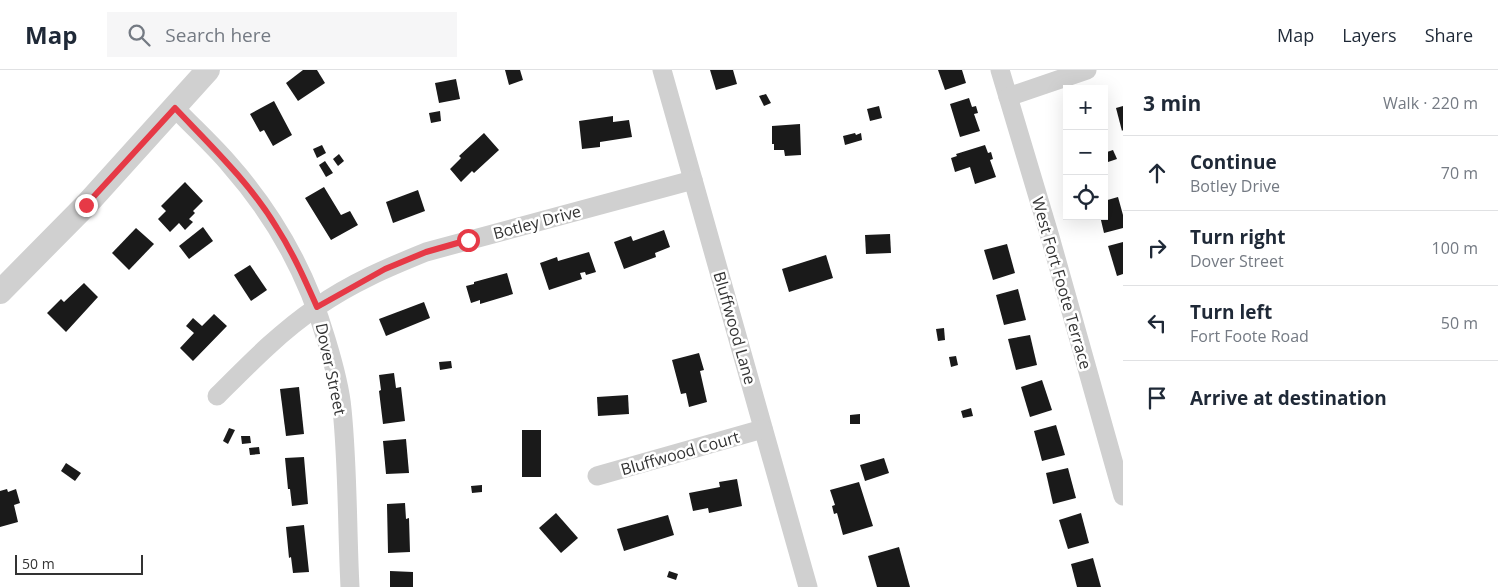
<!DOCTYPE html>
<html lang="en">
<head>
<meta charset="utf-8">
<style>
  body { margin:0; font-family:"Open Sans",sans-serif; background:#f6f6f7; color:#1f2937 }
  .controls { position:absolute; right:15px; top:15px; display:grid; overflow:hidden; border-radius:0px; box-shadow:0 5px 20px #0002 }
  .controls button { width:45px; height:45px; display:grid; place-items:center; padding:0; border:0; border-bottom:1px solid #e0e1e3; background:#fff; color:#1f2937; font:25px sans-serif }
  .scale { position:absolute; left:15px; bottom:12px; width:128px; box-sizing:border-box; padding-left:5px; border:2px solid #333; border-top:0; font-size:14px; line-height:18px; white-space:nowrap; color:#333; -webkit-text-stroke:4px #fff; paint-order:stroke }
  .stop { position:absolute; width:15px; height:15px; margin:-11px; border:4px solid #e63946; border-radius:50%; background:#fff }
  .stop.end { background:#e63946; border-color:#fff; box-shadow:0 1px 5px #0008 }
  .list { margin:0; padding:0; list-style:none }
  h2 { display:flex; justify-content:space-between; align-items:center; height:65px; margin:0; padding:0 20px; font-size:21px }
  h2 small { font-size:16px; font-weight:400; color:#747a83 }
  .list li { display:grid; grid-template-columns:32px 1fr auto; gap:15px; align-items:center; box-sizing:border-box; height:75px; padding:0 20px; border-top:1px solid #e0e1e3 }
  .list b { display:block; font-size:19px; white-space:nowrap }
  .list p { margin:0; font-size:16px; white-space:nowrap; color:#747a83 }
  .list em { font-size:16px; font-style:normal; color:#747a83 }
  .icon { flex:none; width:28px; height:28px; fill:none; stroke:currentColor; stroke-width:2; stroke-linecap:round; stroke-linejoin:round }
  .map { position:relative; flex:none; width:1123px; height:517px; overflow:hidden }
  header { display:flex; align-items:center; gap:30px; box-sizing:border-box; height:70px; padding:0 25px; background:#fff; border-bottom:1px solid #e0e1e3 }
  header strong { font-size:24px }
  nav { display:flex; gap:28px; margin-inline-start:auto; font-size:18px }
  .search { width:350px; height:45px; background:#f6f6f7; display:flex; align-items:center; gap:12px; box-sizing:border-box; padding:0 18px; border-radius:0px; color:#747a83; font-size:19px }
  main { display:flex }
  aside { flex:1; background:#fff }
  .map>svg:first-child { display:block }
  .building { fill:#1a1a1a }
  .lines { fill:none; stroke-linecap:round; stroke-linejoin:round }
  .minor { stroke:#d0d0d0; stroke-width:19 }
  .tertiary { stroke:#d0d0d0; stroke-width:24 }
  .route { stroke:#e63946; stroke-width:6 }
  .labels { text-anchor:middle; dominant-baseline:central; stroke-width:5; stroke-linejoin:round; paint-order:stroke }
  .street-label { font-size:16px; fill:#333; stroke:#fff }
</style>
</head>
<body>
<header>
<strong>Map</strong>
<div class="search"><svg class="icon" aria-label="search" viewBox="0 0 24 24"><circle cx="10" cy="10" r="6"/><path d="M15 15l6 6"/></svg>Search here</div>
<nav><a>Map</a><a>Layers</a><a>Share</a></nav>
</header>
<main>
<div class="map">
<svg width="1123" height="517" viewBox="0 0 1123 517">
  <rect width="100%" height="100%" fill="#fff"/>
  <!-- building -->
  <g class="building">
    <polygon points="303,0 317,0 325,13 298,31 286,13"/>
    <polygon points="505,0 520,0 523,10 509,15"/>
    <polygon points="710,0 733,0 737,14 716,20"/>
    <polygon points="938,0 962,0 966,13 945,20"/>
    <polygon points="456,9 460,29 439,33 435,13"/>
    <polygon points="766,24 771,33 764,36 759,26"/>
    <polygon points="969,28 972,37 976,36 978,43 974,44 980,61 960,67 950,34"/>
    <polygon points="274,31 292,65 273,76 264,60 260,62 250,44"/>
    <polygon points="879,36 882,48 870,51 867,39"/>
    <polygon points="1123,36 1123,60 1122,61 1116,38"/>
    <polygon points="440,41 441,51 431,53 429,43"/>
    <polygon points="613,46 613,52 629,50 632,67 600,72 600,77 582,79 579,51"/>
    <polygon points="800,54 801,85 785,86 784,80 774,80 774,74 772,74 772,56"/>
    <polygon points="484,63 499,80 474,103 472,101 461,112 450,99 461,88 459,86"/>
    <polygon points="855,63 856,65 861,63 862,70 845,75 843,66"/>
    <polygon points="322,75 326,83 317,88 313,79"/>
    <polygon points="985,75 988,83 991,82 993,89 990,90 996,107 975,114 970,97 955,102 951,88 957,86 956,84"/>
    <polygon points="1113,80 1117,89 1108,92 1104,83"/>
    <polygon points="339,84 344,91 338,96 333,89"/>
    <polygon points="325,91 333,103 326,107 319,95"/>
    <polygon points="185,112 203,131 193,141 195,143 189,149 193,152 185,160 179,153 170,162 158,149 166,141 161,136"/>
    <polygon points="324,117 341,145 350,141 358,155 331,170 305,128"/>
    <polygon points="418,120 425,141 393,153 386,132"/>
    <polygon points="1118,127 1123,145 1123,158 1104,163 1100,146 1104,146 1104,131"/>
    <polygon points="203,157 213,171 189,189 179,176"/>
    <polygon points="136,158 154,174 129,200 112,183"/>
    <polygon points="664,160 670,177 655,183 656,187 624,199 614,172 631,166 633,171"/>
    <polygon points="890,164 891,183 866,184 865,165"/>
    <polygon points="1123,172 1123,204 1117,206 1108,176"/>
    <polygon points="1007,174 1015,203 993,210 984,180"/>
    <polygon points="589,182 596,202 586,205 585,202 580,203 582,209 549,220 540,193 557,187 558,191"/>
    <polygon points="826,185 833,208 789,222 782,199"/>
    <polygon points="250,195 267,220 251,231 234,205"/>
    <polygon points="507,203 513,224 480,234 480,230 471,233 466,216 474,214 474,212"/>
    <polygon points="84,213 98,227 66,262 47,243 61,229 64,232"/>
    <polygon points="1018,219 1026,250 1004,255 996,225"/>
    <polygon points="424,232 430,248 386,266 379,249"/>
    <polygon points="214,244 227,256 193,291 180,278 194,263 186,256 193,248 202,256"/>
    <polygon points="944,258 945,270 938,271 936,259"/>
    <polygon points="1030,265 1037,295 1016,300 1008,269"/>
    <polygon points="699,283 704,300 700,301 707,332 689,337 686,323 681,324 672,290"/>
    <polygon points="956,286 958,295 951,297 949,287"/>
    <polygon points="451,291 452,298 440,300 439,292"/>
    <polygon points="394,303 396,318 401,317 405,351 383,354 379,321 381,320 379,305"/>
    <polygon points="1042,310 1052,340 1030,347 1021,317"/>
    <polygon points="299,317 304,364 286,366 280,319"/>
    <polygon points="628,325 629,344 598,346 597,327"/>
    <polygon points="971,338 973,346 963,348 961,341"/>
    <polygon points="860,344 860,354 850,354 850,345"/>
    <polygon points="1056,355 1065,385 1042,391 1034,361"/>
    <polygon points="229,358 235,360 228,374 223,371"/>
    <rect x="522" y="360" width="19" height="47"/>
    <polygon points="241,366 250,366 251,373 242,374"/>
    <polygon points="406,369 409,403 386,404 383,371"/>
    <polygon points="259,377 260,384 250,385 249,378"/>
    <polygon points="304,387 308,434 292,436 290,419 288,419 285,388"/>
    <polygon points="884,388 889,403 865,411 860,395"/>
    <polygon points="66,393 81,403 75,411 61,401"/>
    <polygon points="1068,398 1076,428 1053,434 1046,403"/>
    <polygon points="737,409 742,436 709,443 708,438 693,441 689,423 720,417 719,412"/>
    <polygon points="859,412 873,456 843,465 837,443 834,444 832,436 835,435 830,420"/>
    <polygon points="482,415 482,422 472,423 471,416"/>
    <polygon points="7,419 8,422 16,419 20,433 14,435 18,452 0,457 0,421"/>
    <polygon points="405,433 406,449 409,448 410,482 388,483 387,434"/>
    <polygon points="556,443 578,468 561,483 539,458"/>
    <polygon points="1081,443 1089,473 1068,479 1059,450"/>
    <polygon points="668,445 674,465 624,481 617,459"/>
    <polygon points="304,455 309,502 293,503 291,487 289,488 286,457"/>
    <polygon points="899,477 910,517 877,517 868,486"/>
    <polygon points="1093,488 1101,517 1077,517 1071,494"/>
    <polygon points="390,501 413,502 413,517 390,517"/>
    <polygon points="669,501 678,504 676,510 667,507"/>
  </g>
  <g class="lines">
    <!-- minor -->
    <g class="minor">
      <polyline points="662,0 808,517"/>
      <polyline points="1000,0 1050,167 1123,426"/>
      <polyline points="1008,27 1087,0"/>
      <path d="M 175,38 C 193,57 213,75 230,95 C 275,146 307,204 326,269 C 333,292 340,316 342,339 C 348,398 347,458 350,517"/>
      <path d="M 217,326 C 249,294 280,262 317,237 C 351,213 389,197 426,182 L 693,110"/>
      <polyline points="597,406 763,359"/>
    </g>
    <!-- tertiary -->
    <polyline class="tertiary" points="0,222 86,135 208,0"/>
  </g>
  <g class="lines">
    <!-- route -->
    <path class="route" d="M 86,135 L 175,38 C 211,76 250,113 277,158 C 293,183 305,210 317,237 L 385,199 L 426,182 L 468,170"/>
  </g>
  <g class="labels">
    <!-- street labels -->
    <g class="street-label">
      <text transform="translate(537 152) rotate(-15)">Botley Drive</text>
      <text transform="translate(1062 213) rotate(74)">West Fort Foote Terrace</text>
      <text transform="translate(735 258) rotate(74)">Bluffwood Lane</text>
      <text transform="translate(331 299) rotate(78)">Dover Street</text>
      <text transform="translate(680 383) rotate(-16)">Bluffwood Court</text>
    </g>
  </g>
</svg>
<div class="controls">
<button>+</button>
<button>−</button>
<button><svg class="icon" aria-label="locate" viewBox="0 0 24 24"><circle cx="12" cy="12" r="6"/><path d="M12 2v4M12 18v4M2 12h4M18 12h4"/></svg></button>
</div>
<div class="scale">50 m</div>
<div class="stop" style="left:468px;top:170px"></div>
<div class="stop end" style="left:86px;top:135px"></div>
</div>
<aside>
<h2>3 min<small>Walk · 220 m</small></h2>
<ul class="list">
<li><svg class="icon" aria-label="ahead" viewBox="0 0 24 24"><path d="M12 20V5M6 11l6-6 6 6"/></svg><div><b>Continue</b><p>Botley Drive</p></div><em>70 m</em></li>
<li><svg class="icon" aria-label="right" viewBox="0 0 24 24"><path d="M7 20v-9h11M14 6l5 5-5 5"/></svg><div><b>Turn right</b><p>Dover Street</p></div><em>100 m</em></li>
<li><svg class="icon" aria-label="left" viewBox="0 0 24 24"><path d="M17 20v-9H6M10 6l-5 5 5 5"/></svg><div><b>Turn left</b><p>Fort Foote Road</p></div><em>50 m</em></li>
<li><svg class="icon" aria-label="arrive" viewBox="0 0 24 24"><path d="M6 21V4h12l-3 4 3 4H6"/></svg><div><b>Arrive at destination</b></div></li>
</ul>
</aside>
</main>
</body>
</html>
